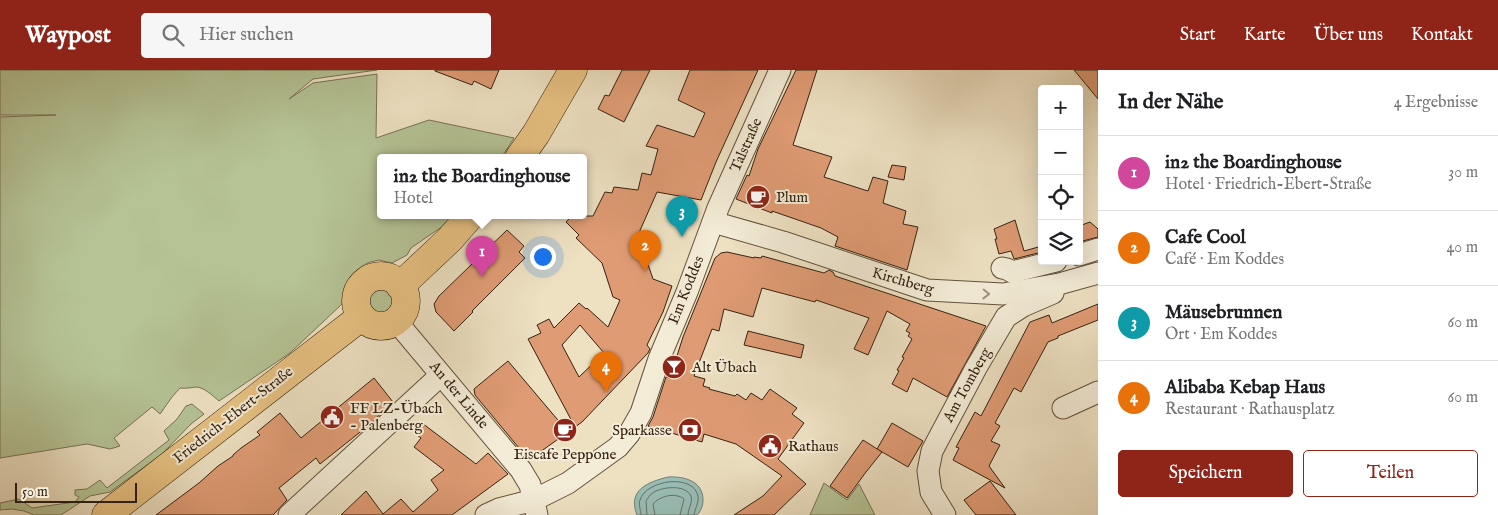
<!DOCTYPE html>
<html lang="de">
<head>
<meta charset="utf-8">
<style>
  body { margin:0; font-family:"IM FELL English",serif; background:#f6f6f6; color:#202124 }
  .controls { position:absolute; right:15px; top:15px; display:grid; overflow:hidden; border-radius:5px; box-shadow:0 5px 20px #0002 }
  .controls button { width:45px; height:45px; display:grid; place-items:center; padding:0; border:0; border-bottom:1px solid #e0e0e0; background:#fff; color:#202124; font:25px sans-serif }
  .scale { position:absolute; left:15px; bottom:12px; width:122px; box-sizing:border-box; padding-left:5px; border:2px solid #362211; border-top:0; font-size:14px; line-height:18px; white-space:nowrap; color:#362211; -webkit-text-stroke:4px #f3ecd7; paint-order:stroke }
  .you { position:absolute; left:542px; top:186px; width:18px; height:18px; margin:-12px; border:4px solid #fff; border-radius:50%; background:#1a73e8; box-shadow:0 0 0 8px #1a73e833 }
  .badge { display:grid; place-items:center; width:32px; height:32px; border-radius:50%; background:#8f2418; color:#fff; font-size:16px; font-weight:700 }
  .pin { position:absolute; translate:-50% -41px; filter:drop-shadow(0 1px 2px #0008) }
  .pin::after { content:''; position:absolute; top:26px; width:18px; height:15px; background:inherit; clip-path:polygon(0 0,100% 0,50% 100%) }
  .popup { position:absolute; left:377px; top:84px; width:210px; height:65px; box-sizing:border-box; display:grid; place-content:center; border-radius:5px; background:#fff; filter:drop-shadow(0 1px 4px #0005); font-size:16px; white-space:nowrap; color:#757577 }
  .popup b { font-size:19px; color:#202124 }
  .popup::after { content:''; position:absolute; left:50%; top:100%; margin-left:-10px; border:10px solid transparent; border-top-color:#fff }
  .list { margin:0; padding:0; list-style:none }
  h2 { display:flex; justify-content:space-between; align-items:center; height:65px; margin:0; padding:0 20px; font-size:21px }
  h2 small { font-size:16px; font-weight:400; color:#757577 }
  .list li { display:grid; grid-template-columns:32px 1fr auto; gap:15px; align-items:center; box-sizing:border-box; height:75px; padding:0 20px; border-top:1px solid #e0e0e0 }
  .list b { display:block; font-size:19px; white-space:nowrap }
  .list p { margin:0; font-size:16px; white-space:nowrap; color:#757577 }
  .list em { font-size:16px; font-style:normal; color:#757577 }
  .actions { display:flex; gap:10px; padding:15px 20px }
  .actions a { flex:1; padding:11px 0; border:1px solid #8f2418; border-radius:5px; text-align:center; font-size:18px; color:#8f2418 }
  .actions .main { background:#8f2418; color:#fff }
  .icon { flex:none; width:28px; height:28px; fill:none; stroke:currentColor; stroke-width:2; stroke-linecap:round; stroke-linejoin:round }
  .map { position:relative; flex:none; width:1098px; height:445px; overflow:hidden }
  header { display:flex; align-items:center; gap:30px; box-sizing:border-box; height:70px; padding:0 25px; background:#8f2418; color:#fff }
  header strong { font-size:24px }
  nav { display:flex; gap:28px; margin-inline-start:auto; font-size:18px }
  .search { width:350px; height:45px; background:#f6f6f6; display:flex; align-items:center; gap:12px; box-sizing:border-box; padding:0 18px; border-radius:5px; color:#757577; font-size:19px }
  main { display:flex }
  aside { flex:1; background:#fff }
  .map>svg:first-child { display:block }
  .green { fill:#b5c395; stroke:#767253 }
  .water { fill:#99bdb5; stroke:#717f73 }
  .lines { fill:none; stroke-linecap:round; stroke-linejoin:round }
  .shore { stroke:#687063; stroke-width:1 }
  .building { fill:#df9b74; stroke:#362211; fill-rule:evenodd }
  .minor-casing { stroke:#64523d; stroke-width:23 }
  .major-casing { stroke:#362211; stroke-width:29 }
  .minor { stroke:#f3ecd7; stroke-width:21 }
  .major { stroke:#e6c081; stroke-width:28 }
  .oneway { stroke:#9e917e }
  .labels { text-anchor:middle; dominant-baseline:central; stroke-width:4; stroke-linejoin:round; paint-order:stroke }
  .street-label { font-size:15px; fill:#362211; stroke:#f3ecd7 }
  .poi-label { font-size:15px; fill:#362211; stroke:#f3ecd7; text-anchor:start }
</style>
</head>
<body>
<header>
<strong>Waypost</strong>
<div class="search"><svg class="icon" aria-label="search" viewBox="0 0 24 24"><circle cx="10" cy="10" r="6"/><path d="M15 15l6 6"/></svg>Hier suchen</div>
<nav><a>Start</a><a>Karte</a><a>Über uns</a><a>Kontakt</a></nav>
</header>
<main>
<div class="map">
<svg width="1098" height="445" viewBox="0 0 1098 445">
  <rect width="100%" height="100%" fill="#ede1c2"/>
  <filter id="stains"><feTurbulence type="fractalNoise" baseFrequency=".004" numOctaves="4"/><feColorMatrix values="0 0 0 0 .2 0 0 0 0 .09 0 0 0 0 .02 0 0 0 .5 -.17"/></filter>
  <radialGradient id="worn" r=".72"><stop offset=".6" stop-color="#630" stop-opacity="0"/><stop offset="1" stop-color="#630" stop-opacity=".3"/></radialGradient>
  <!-- green -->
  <g class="green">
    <path d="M 0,0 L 377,0 L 313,9 L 289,29 L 313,13 L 377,4 L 376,68 L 429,50 L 514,68 L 501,88 L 381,88 L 381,146 L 453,146 L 443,156 L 411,178 L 407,185 L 392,193 L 379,190 L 370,192 L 362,196 L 351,206 L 344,221 L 342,234 L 290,283 L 219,331 C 213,326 205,318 197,317 C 193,317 186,319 180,318 L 172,327 L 160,344 L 152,337 L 114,368 L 120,376 L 110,379 L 87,374 L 0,388 L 0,47 L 56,45 L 0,45 Z"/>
    <path d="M 381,213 L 387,214 L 398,229 C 393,272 338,225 381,213 Z"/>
    <polygon points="192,334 204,344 191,354 162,384 110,422 90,426 61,445 34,445 24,441 12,439 0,440 0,433 19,429 32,438 75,432 79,427 75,425 75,420 87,419 100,410 107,418 169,370 164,361 177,349 186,336"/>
    <polygon points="824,413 847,430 859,414 875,445 810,445"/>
  </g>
  <!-- water -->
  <path class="water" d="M 668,407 C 684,406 703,411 703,430 C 703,436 701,441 697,445 L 637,445 C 627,420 648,412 668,407 Z"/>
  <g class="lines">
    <!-- shore -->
    <g class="shore">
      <path d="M 641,445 C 641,440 638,435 640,430 C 646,410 693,403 698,426 C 699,433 695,438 694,445"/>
      <path d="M 647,445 L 646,431 C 648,428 650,424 654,422 C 663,417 685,414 691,426 C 693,432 688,439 688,445"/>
      <path d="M 655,445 L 653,434 C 660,426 675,422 684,429 L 680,445"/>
    </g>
  </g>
  <!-- building -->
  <g class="building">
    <polygon points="435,0 499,0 491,19 474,11 472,15 435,1"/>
    <polygon points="622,0 650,0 624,52 598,39 605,25 609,26"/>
    <path d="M 690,0 L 758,0 L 716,92 L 701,130 L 657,122 L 638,165 L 653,209 L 672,216 L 663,242 L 647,275 L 650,279 L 648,283 L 582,352 L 575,357 L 528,269 L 541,263 L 537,255 L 549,249 L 554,258 L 579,233 L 586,239 L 587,238 L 608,257 L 620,230 L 613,227 L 602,193 L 576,168 L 579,165 L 566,152 L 572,146 L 593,146 L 605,122 L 612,123 L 614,117 L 638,120 L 642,103 L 651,105 L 658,79 L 646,76 L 657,55 L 694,67 L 705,43 L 678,30 ZM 580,255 L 604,283 L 579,307 L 562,275 Z"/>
    <polygon points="796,0 817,0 793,75 832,87 824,107 868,121 873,107 888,111 883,133 906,141 903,154 918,157 907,200 835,176 838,167 821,158 772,141 772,143 736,129 747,105 749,106 758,79"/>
    <polygon points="1074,0 1098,0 1098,29"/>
    <polygon points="892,95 906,97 904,110 888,107"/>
    <polygon points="1015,150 1024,181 1042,176 1042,182 1014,189 1011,181 999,184 995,169 997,169 994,159"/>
    <polygon points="1090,152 1098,159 1098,167 1079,172 1079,156"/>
    <polygon points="507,160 524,176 519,182 525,188 472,241 473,242 454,261 436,242 434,234 439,226"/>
    <polygon points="727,182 754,188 754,187 761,188 762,186 824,203 829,200 833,202 835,206 986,256 947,327 913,308 907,322 892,314 899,301 897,300 904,288 902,287 912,269 908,266 910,263 906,261 910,254 887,241 868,285 854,279 869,248 816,230 815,232 762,218 753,247 724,239 719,261 712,259 694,306 705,309 703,316 710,318 709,319 735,326 737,324 746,330 751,323 762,330 770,319 797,338 792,344 804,353 778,389 806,414 774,445 734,445 763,426 782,406 736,374 704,364 702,372 648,356 653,347 666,307 670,308 683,267 715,188 721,183"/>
    <polygon points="1098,234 1098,250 1058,266 1058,268 1048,272 1021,322 1014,318 995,353 1000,356 991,371 1000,375 989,396 1005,418 953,390 959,378 956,377 975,342 981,346 1030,252 1049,245 1052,253"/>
    <polygon points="748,261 804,275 801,288 744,275"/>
    <polygon points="508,291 568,362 529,390 475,325 474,319"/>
    <polygon points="374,308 393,332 369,355 320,394 316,388 279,418 287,430 273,445 156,445 199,413 218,396 233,386 233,385 241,378 260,365 257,362 280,343 301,368"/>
    <polygon points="422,353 476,394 488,383 508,404 452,445 341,445 366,421 383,444 401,429 413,442 438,420 431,410 444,400 414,377 421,368 412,361"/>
    <polygon points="892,353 923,371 908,397 877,379"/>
    <polygon points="863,370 882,382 866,402 847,428 830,416"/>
    <polygon points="990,411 1016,445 976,445 964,430"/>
  </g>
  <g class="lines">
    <!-- minor casing -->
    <g class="minor-casing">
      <g id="minor">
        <polyline points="713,152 783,172 927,220 1003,224 1059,214 1098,203"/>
        <polyline points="1079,185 1098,179"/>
        <polyline points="1002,198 1007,199 1012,202 1056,191"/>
        <polyline points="396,251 521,400 530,415 537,445"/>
        <polyline points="1063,338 1098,322"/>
        <polyline points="289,445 441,305"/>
        <polyline points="486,445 499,439 534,430 568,413 618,377 629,364 641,343 659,289 687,222 718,138 780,0"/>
        <polyline points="945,445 931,422 928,401 932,381 976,298 1006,247 1023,236 1053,223"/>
      </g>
    </g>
    <!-- major casing -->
    <g class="major-casing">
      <g id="major">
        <polyline points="519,88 536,64 573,0"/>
        <circle cx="381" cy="231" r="25"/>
        <polyline points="400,216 450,169 470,146"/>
        <polyline points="106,445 361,247"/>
      </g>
    </g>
    <!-- minor -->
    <use href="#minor" class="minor"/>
    <!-- major -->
    <use href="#major" class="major"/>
  </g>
  <!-- one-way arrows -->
  <defs><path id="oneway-chevron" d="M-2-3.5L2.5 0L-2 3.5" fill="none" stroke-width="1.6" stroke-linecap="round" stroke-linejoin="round" transform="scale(1.25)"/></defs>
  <use class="oneway" href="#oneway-chevron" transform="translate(986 224) rotate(1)"/>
  <!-- icons -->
  <defs>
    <g id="cafe-disc" transform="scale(1.25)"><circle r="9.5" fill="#8f2418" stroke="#f3ecd7"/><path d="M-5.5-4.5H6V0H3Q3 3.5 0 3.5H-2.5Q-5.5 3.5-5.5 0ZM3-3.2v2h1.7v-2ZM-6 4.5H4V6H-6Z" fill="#fff"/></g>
    <g id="bar-disc" transform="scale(1.25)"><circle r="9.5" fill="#8f2418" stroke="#f3ecd7"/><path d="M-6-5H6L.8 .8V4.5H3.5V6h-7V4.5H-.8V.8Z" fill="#fff"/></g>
    <g id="civic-disc" transform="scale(1.25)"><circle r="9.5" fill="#8f2418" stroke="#f3ecd7"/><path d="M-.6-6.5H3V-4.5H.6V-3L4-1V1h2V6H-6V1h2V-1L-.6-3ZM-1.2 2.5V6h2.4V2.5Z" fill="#fff"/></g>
    <g id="bank-disc" transform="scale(1.25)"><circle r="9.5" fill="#8f2418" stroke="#f3ecd7"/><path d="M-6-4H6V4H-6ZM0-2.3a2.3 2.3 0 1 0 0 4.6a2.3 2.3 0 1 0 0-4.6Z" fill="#fff"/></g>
  </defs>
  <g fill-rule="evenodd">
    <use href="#cafe-disc" x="758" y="127"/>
    <use href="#bar-disc" x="674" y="297"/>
    <use href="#civic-disc" x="332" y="347"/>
    <use href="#cafe-disc" x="565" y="360"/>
    <use href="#bank-disc" x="690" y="360"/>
    <use href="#civic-disc" x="770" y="376"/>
  </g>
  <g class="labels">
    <!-- street labels -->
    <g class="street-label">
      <text transform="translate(746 75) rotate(-66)">Talstraße</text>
      <text transform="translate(903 211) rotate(16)">Kirchberg</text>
      <text transform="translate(686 220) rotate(-68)">Em Koddes</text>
      <text transform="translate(967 315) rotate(-61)">Am Tomberg</text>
      <text transform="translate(459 325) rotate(50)">An der Linde</text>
      <text transform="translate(233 345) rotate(-38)">Friedrich-Ebert-Straße</text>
    </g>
    <!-- poi labels -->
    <g class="poi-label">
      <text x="776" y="127">Plum</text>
      <text x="692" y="297">Alt Übach</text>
      <text x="350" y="338">FF LZ-Übach<tspan x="350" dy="17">- Palenberg</tspan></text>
      <text x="672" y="360" text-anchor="end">Sparkasse</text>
      <text x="788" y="376">Rathaus</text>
      <text x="565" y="384" text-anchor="middle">Eiscafe Peppone</text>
    </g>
  </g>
  <rect width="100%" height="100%" filter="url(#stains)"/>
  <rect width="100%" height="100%" fill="url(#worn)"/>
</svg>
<div class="controls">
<button>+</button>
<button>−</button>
<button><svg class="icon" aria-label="locate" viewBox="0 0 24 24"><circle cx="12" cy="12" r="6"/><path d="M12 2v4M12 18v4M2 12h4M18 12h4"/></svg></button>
<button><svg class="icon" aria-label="layers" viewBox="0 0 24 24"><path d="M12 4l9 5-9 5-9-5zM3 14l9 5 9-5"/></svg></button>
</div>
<div class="scale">50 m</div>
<div class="you"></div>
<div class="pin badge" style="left:482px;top:207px;background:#d1479c">1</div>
<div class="popup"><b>in2 the Boardinghouse</b>Hotel</div>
<div class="pin badge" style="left:645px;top:201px;background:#e8710a">2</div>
<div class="pin badge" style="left:682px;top:167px;background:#0f9aa8">3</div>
<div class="pin badge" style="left:606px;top:322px;background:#e8710a">4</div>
</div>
<aside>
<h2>In der Nähe<small>4 Ergebnisse</small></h2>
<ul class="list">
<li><span class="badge" style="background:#d1479c">1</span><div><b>in2 the Boardinghouse</b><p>Hotel · Friedrich-Ebert-Straße</p></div><em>30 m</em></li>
<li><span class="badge" style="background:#e8710a">2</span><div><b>Cafe Cool</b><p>Café · Em Koddes</p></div><em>40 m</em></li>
<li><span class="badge" style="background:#0f9aa8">3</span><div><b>Mäusebrunnen</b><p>Ort · Em Koddes</p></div><em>60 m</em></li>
<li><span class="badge" style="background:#e8710a">4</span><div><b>Alibaba Kebap Haus</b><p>Restaurant · Rathausplatz</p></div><em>60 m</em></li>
</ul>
<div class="actions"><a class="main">Speichern</a><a>Teilen</a></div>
</aside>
</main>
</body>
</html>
